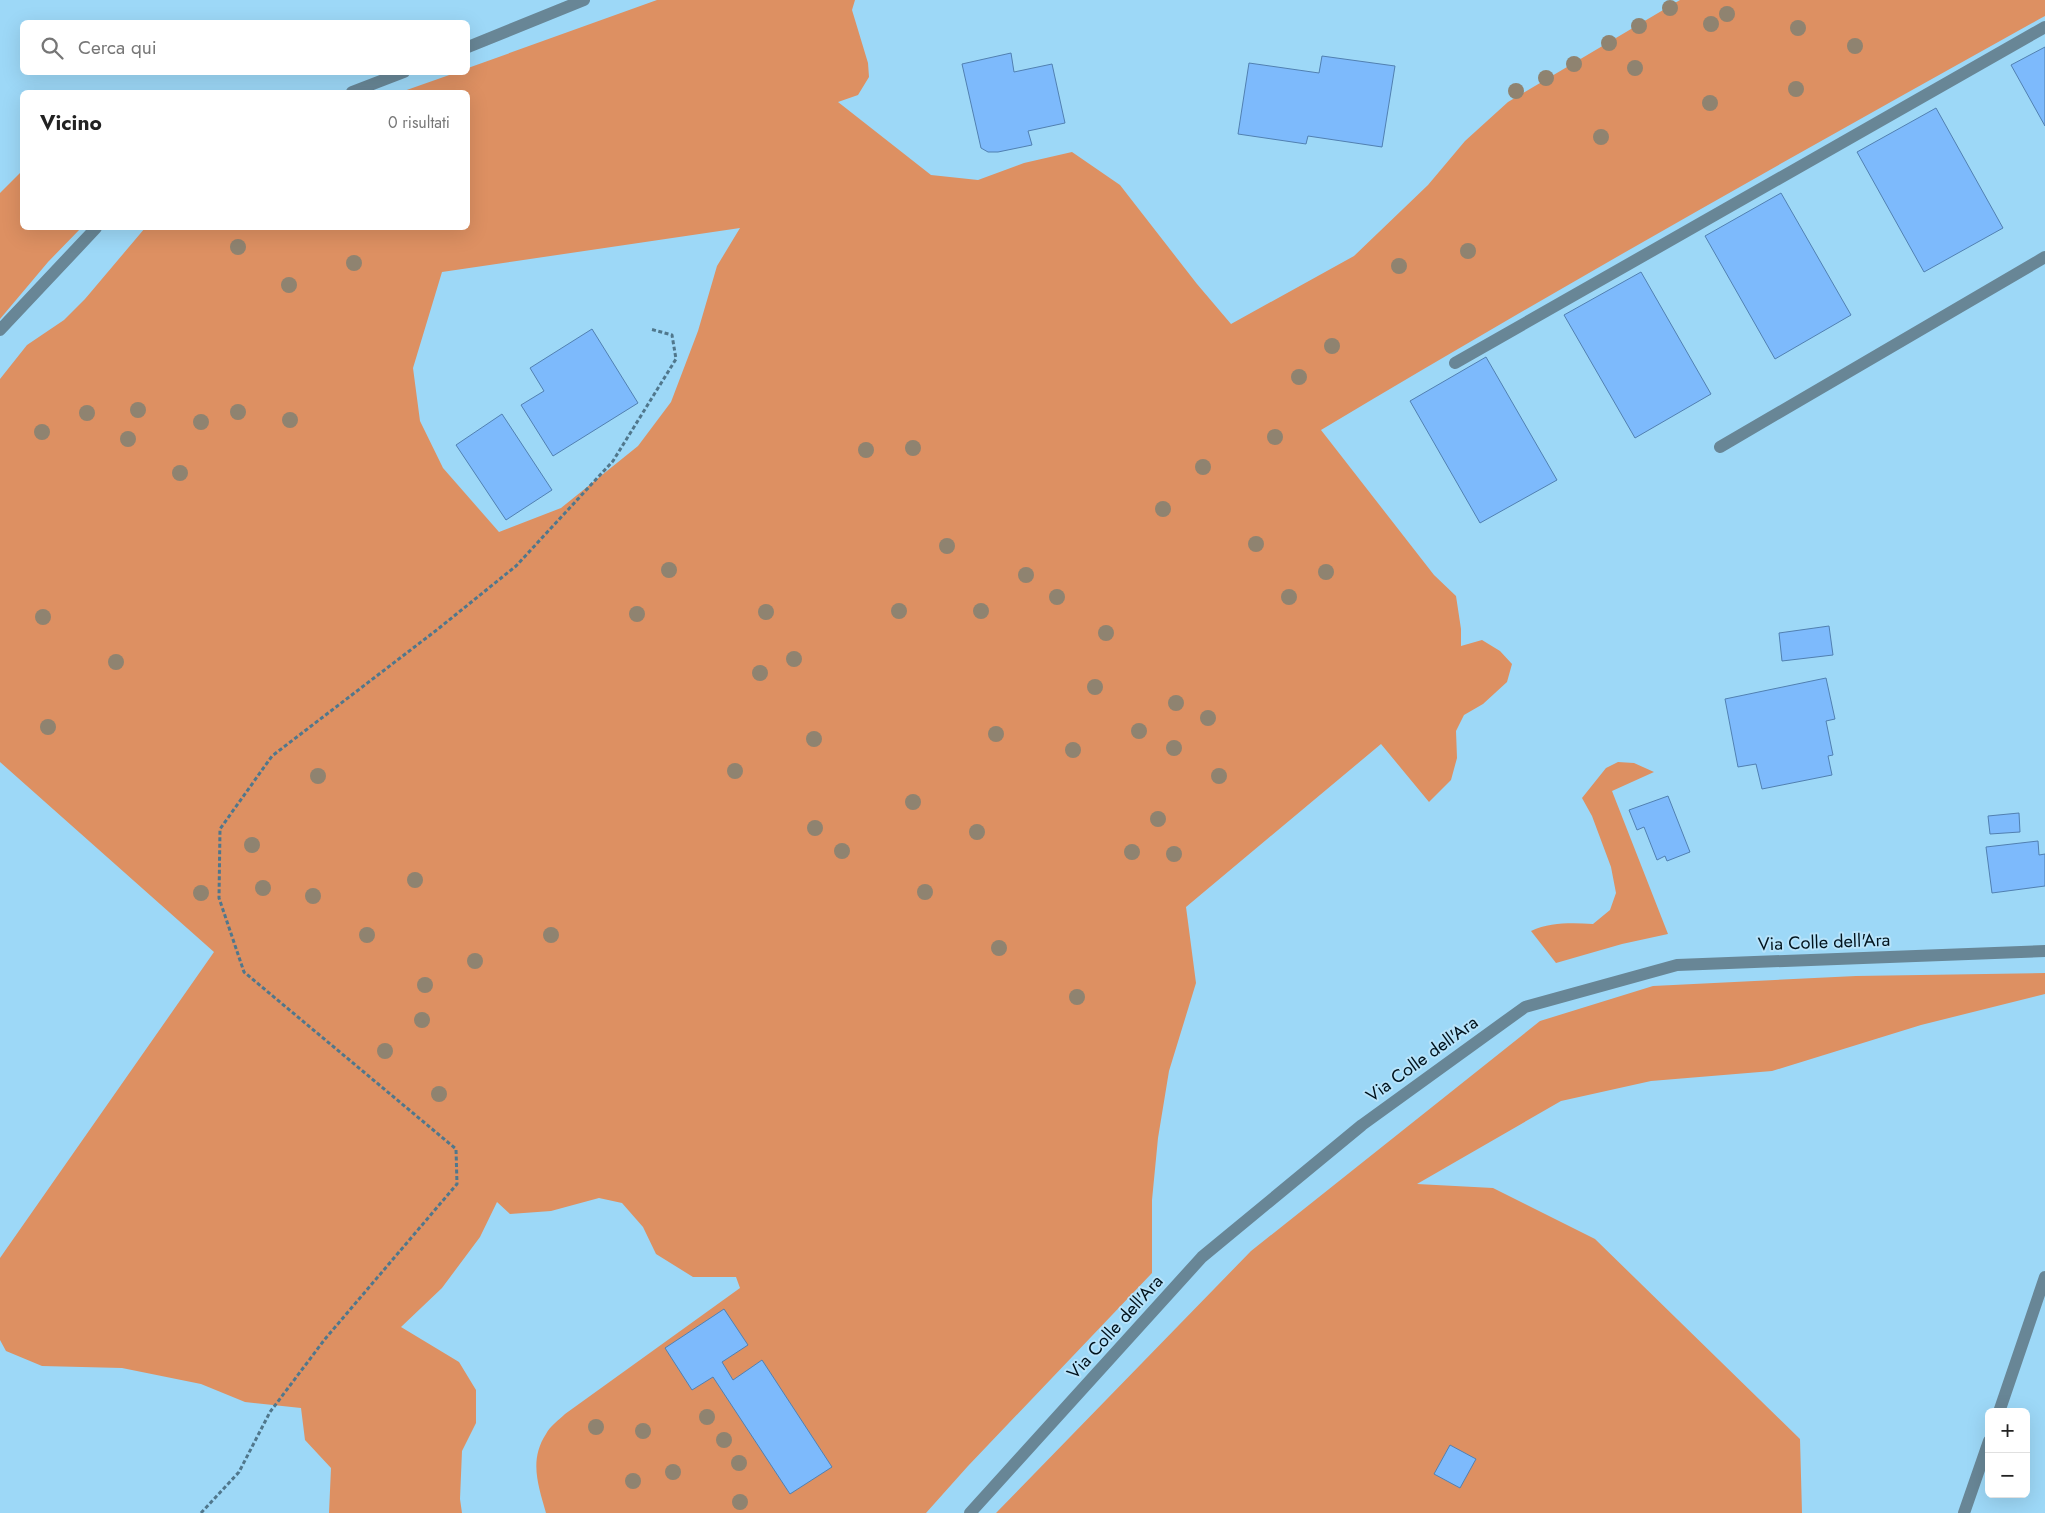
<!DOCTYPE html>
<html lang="it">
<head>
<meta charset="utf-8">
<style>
  body { margin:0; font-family:Jost,sans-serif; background:#f6f6f6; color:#222 }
  .controls { position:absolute; right:15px; bottom:15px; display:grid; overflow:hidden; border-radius:8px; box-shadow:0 5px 20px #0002 }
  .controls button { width:45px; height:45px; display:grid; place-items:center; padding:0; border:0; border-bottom:1px solid #e0e0e0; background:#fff; color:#222; font:25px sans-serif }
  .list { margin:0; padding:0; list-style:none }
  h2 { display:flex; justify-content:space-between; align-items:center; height:65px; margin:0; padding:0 20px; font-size:21px }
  h2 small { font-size:16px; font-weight:400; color:#767676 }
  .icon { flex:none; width:28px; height:28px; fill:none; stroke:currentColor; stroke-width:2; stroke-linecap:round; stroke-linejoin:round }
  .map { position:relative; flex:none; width:2045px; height:1513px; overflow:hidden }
  .search { position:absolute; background:#fff; box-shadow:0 5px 20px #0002; left:20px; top:20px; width:450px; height:55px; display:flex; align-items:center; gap:12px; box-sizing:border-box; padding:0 18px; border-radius:8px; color:#767676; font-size:19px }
  .panel { position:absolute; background:#fff; box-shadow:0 5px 20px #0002; left:20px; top:90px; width:450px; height:140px; border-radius:8px }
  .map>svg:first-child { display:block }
  .green { fill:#dd9062; fill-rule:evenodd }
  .building { fill:#7dbafc; stroke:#5180b1 }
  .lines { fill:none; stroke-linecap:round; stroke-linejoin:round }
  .path { stroke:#50778c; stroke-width:3; stroke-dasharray:4 2.5; stroke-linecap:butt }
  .minor { stroke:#688696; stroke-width:12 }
  .tree { fill:#8f8370 }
  .labels { text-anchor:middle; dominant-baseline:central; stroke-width:4; stroke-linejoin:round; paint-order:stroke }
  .street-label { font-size:18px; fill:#00121c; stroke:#b7e3fa }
</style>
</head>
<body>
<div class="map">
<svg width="2045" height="1513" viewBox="0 0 2045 1513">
  <rect width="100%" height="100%" fill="#9dd8f7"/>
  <!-- green -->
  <g class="green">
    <path d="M 657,0 L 855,0 L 852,10 L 868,63 L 869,77 L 858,95 L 838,102 L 931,175 L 978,180 L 1024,163 L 1072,152 L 1120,185 L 1197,284 L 1231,324 L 1354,256 L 1428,185 L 1465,141 L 1508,102 L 1680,0 L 2045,0 L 2045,16 C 1802,151 1560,287 1321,430 L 1434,575 L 1456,596 L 1461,629 L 1461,646 L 1482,640 L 1500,651 L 1512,664 L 1507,682 L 1483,704 L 1464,715 L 1456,731 L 1457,758 L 1451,780 L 1429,802 L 1381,744 L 1186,907 L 1196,983 L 1169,1071 L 1158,1138 L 1152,1200 L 1152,1273 L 968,1466 L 926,1513 L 546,1513 C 538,1485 529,1460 546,1434 C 550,1426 559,1420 565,1414 L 740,1288 L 736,1277 L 693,1277 L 656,1254 L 643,1227 L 622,1203 L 599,1198 L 551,1211 L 510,1214 L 497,1202 L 480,1237 L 442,1288 L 401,1327 L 459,1362 L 476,1390 L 476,1423 L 462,1451 L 460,1499 L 462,1513 L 329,1513 L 331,1468 L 305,1440 L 301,1408 L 245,1402 L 201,1384 L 122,1368 L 42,1366 L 6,1351 L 0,1340 L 0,1258 L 214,952 L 0,762 L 0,379 L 27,345 L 64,320 L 85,299 L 145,228 L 468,228 L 468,92 L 401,92 L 455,73 L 468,72 L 468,68 ZM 740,228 L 717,266 L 698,331 L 671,402 L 638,446 L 561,508 L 499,532 L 443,468 L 420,421 L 413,368 L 442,272 Z"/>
    <polygon points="22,171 22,228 81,228 48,262 0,319 0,193"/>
    <path d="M 1618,762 L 1634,763 L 1654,772 L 1612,791 L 1668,934 L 1622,944 L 1556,963 L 1531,931 C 1551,922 1572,923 1593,924 L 1610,910 L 1616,893 L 1611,867 L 1592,816 L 1582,798 L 1606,768 Z"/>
    <polygon points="2045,973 2045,994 1921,1025 1772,1071 1651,1081 1561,1101 1417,1184 1493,1188 1595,1239 1800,1439 1802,1513 996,1513 1251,1251 1540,1021 1653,986 1856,976"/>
  </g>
  <!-- building -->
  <g class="building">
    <polygon points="2045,47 2045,126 2011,65"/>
    <polygon points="1011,53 1014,72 1052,64 1065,123 1028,131 1032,145 998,152 988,152 981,148 962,64"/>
    <polygon points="1322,56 1395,66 1382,147 1308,136 1306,144 1238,134 1249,63 1319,73"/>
    <polygon points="1936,108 2003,228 1924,272 1857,152"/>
    <polygon points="1781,193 1851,315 1775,359 1705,236"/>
    <polygon points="1641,272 1711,394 1635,438 1564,315"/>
    <polygon points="592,329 638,403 553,456 521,405 544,391 530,368"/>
    <polygon points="1486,357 1557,480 1480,523 1410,401"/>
    <polygon points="502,414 552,490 506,520 456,445"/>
    <polygon points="1829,626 1833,655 1782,661 1779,633"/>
    <polygon points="1826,678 1835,719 1826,721 1833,755 1828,756 1832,775 1762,789 1756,764 1738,767 1725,699"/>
    <polygon points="1668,796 1690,852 1667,861 1665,856 1657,860 1644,827 1637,830 1629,810"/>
    <polygon points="2019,813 2020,832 1990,834 1988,816"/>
    <polygon points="2038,841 2039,855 2045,854 2045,886 1992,893 1986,847"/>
    <polygon points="724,1309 748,1345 722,1362 733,1380 762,1360 832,1467 790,1494 713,1377 692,1390 665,1348"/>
    <polygon points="1450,1445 1476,1459 1460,1488 1434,1474"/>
  </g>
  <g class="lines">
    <!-- path -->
    <polyline class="path" points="201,1513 239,1472 270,1412 325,1339 457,1184 456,1149 244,972 219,898 220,829 272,756 438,629 516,566 613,461 676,359 672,335 650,329"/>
    <!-- minor -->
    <g class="minor">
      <polyline points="468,47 584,0"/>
      <polyline points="352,92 404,72"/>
      <polyline points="0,330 96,228"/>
      <polyline points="1455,363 2045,27"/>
      <polyline points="1720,447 2045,257"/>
      <polyline points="1999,1412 2045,1277"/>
      <polyline points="970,1513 1202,1257 1362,1125 1525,1007 1677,965 2045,951"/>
      <polyline points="1964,1513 1989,1441"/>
    </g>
  </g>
  <!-- trees -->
  <g class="tree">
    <circle cx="1670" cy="8" r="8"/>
    <circle cx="1727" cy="14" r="8"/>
    <circle cx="1711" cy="24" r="8"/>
    <circle cx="1639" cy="26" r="8"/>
    <circle cx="1798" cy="28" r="8"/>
    <circle cx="1609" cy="43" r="8"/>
    <circle cx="1855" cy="46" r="8"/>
    <circle cx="1574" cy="64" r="8"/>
    <circle cx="1635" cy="68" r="8"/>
    <circle cx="1546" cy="78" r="8"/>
    <circle cx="1796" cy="89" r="8"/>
    <circle cx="1516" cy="91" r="8"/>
    <circle cx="1710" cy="103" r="8"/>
    <circle cx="1601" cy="137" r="8"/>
    <circle cx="238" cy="247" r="8"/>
    <circle cx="1468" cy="251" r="8"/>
    <circle cx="354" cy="263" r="8"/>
    <circle cx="1399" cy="266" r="8"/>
    <circle cx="289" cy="285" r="8"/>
    <circle cx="1332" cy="346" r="8"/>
    <circle cx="1299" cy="377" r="8"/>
    <circle cx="138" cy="410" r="8"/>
    <circle cx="238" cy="412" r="8"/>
    <circle cx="87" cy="413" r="8"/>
    <circle cx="290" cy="420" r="8"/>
    <circle cx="201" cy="422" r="8"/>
    <circle cx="42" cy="432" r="8"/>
    <circle cx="1275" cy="437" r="8"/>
    <circle cx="128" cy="439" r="8"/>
    <circle cx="913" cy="448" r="8"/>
    <circle cx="866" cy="450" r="8"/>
    <circle cx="1203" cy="467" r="8"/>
    <circle cx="180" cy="473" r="8"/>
    <circle cx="1163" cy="509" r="8"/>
    <circle cx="1256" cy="544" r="8"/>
    <circle cx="947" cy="546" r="8"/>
    <circle cx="669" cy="570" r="8"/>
    <circle cx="1326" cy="572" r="8"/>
    <circle cx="1026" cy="575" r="8"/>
    <circle cx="1057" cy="597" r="8"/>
    <circle cx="1289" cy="597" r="8"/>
    <circle cx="899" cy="611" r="8"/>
    <circle cx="981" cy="611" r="8"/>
    <circle cx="766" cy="612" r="8"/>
    <circle cx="637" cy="614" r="8"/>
    <circle cx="43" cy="617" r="8"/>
    <circle cx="1106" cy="633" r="8"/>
    <circle cx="794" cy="659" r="8"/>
    <circle cx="116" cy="662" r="8"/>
    <circle cx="760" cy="673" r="8"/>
    <circle cx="1095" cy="687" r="8"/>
    <circle cx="1176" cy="703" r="8"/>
    <circle cx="1208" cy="718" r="8"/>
    <circle cx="48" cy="727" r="8"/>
    <circle cx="1139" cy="731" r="8"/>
    <circle cx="996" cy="734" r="8"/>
    <circle cx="814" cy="739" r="8"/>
    <circle cx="1174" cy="748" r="8"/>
    <circle cx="1073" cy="750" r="8"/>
    <circle cx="735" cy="771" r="8"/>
    <circle cx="318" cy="776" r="8"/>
    <circle cx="1219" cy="776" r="8"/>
    <circle cx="913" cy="802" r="8"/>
    <circle cx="1158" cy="819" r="8"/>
    <circle cx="815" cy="828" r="8"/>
    <circle cx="977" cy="832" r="8"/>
    <circle cx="252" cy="845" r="8"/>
    <circle cx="842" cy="851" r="8"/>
    <circle cx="1132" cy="852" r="8"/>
    <circle cx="1174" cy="854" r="8"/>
    <circle cx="415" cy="880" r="8"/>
    <circle cx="263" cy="888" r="8"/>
    <circle cx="925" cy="892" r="8"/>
    <circle cx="201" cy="893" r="8"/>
    <circle cx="313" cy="896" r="8"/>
    <circle cx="367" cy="935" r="8"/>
    <circle cx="551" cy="935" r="8"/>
    <circle cx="999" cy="948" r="8"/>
    <circle cx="475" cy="961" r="8"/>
    <circle cx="425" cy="985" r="8"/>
    <circle cx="1077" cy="997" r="8"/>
    <circle cx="422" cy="1020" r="8"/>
    <circle cx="385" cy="1051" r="8"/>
    <circle cx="439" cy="1094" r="8"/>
    <circle cx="707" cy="1417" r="8"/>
    <circle cx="596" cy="1427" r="8"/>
    <circle cx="643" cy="1431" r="8"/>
    <circle cx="724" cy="1440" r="8"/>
    <circle cx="739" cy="1463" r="8"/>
    <circle cx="673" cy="1472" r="8"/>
    <circle cx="633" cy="1481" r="8"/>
    <circle cx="740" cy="1502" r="8"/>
  </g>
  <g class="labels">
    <!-- street labels -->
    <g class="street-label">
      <text transform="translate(1824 942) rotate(-2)">Via Colle dell'Ara</text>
      <text transform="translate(1422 1059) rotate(-36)">Via Colle dell'Ara</text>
      <text transform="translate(1115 1327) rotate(-48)">Via Colle dell'Ara</text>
    </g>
  </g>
</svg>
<div class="controls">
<button>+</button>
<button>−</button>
</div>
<div class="search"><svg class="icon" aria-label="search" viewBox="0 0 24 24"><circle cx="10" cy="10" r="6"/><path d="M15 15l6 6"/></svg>Cerca qui</div>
<section class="panel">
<h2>Vicino<small>0 risultati</small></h2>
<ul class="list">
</ul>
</section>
</div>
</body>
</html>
